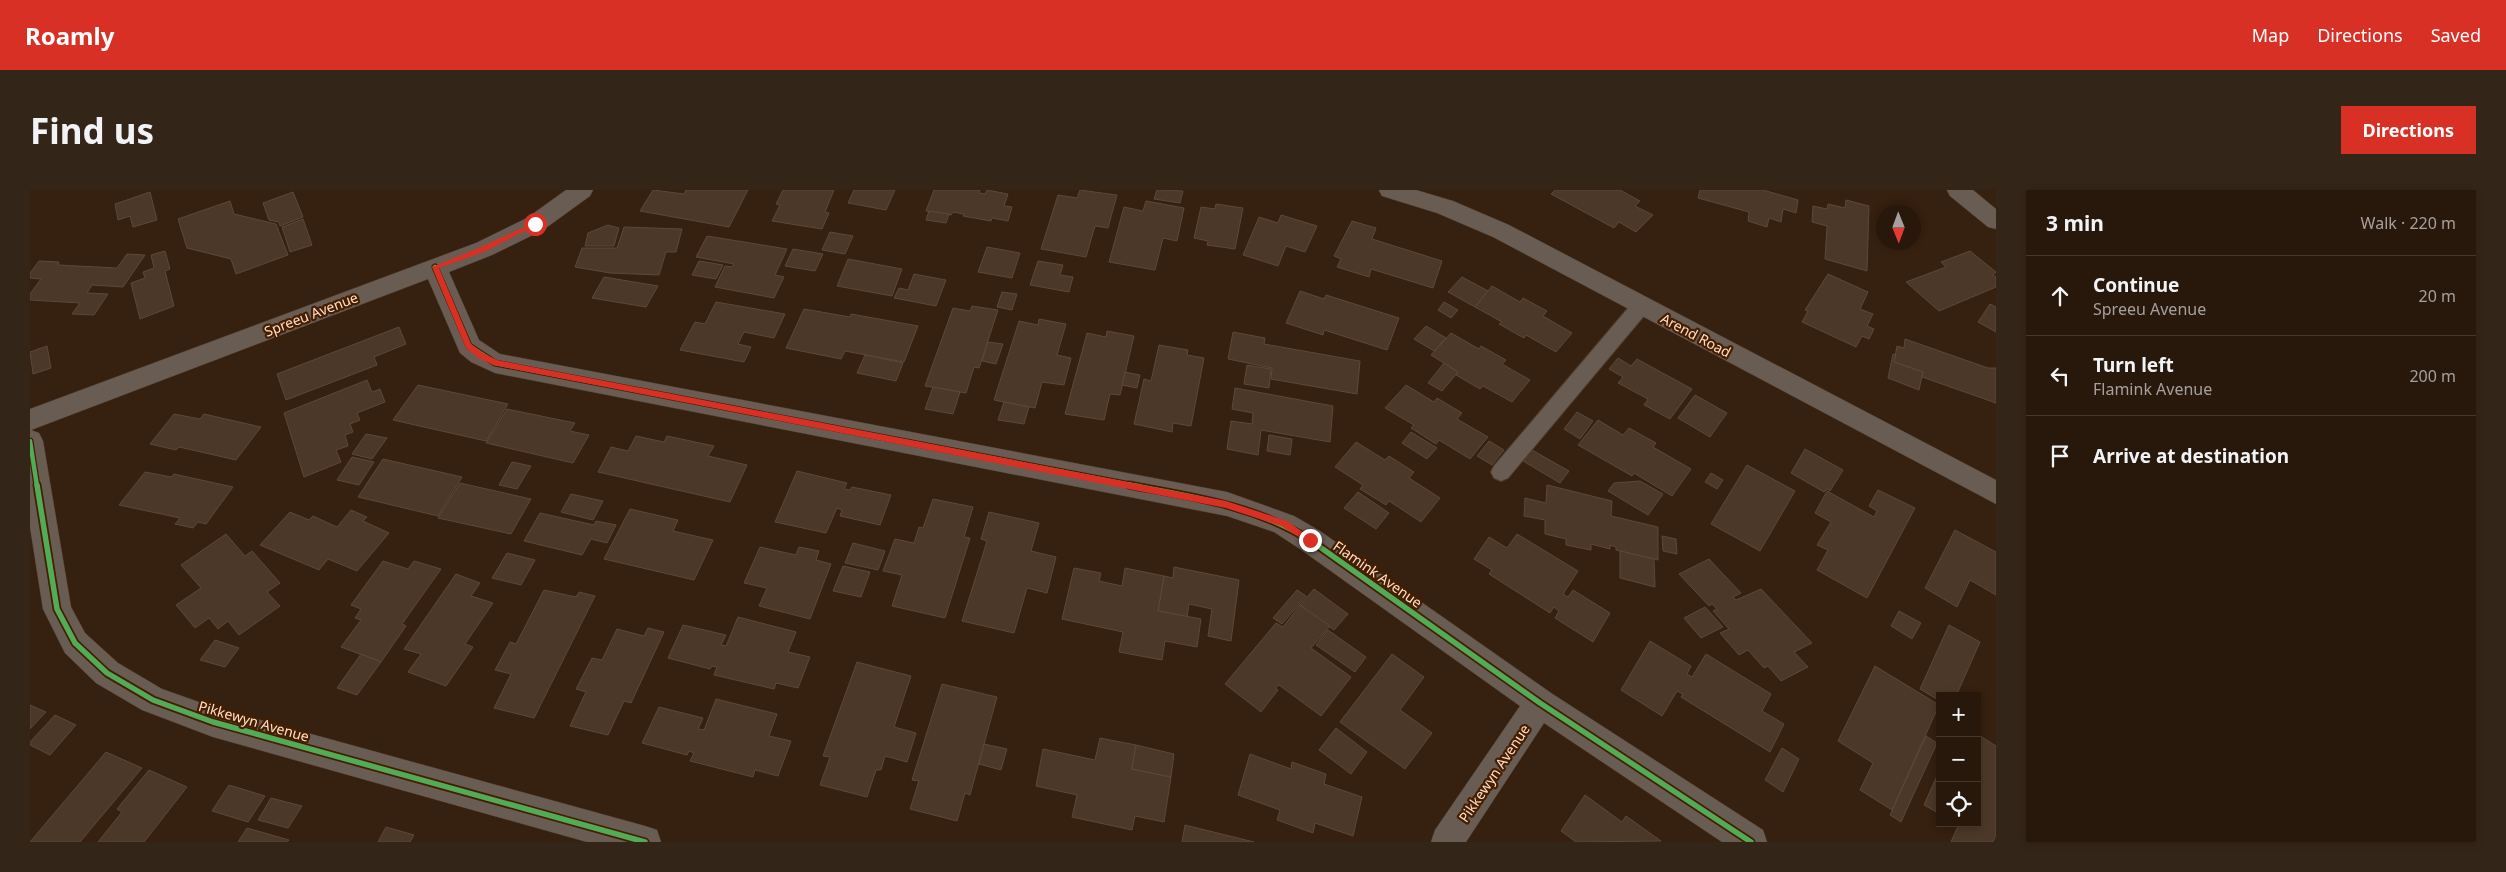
<!DOCTYPE html>
<html lang="en">
<head>
<meta charset="utf-8">
<style>
  body { margin:0; font-family:"Noto Sans",sans-serif; background:#342519; color:#f1f3f6 }
  .controls { position:absolute; right:15px; bottom:15px; display:grid; overflow:hidden; border-radius:0px; box-shadow:0 2px 8px #0003 }
  .controls button { width:45px; height:45px; display:grid; place-items:center; padding:0; border:0; border-bottom:1px solid #44372c; background:#28180b; color:#f1f3f6; font:25px sans-serif }
  .compass { position:absolute; left:1846px; top:15px; width:45px; height:45px; border-radius:50%; background:#28180b; box-shadow:0 2px 8px #0003; rotate:179deg }
  .stop { position:absolute; width:15px; height:15px; margin:-11px; border:4px solid #d93025; border-radius:50%; background:#fff }
  .stop.end { background:#d93025; border-color:#fff; box-shadow:0 1px 5px #0008 }
  .list { margin:0; padding:0; list-style:none }
  h2 { display:flex; justify-content:space-between; align-items:center; height:65px; margin:0; padding:0 20px; font-size:21px }
  h2 small { font-size:16px; font-weight:400; color:#a5a09d }
  .list li { display:grid; grid-template-columns:32px 1fr auto; gap:15px; align-items:center; box-sizing:border-box; height:80px; padding:0 20px; border-top:1px solid #44372c }
  .list b { display:block; font-size:19px; white-space:nowrap }
  .list p { margin:0; font-size:16px; white-space:nowrap; color:#a5a09d }
  .list em { font-size:16px; font-style:normal; color:#a5a09d }
  .icon { flex:none; width:28px; height:28px; fill:none; stroke:currentColor; stroke-width:2; stroke-linecap:round; stroke-linejoin:round }
  .map { position:relative; flex:none; width:1966px; height:652px; overflow:hidden; border-radius:0px }
  header { display:flex; align-items:center; gap:30px; box-sizing:border-box; height:70px; padding:0 25px; background:#d93025; color:#fff }
  header strong { font-size:24px }
  nav { display:flex; gap:28px; margin-inline-start:auto; font-size:18px }
  .intro { display:flex; align-items:center; justify-content:space-between; box-sizing:border-box; height:120px; padding:0 30px }
  h1 { margin:0; font-size:35px }
  .button { padding:12px 22px; border-radius:0px; background:#d93025; color:#fff; font-size:18px; font-weight:700 }
  main { display:flex; gap:30px; padding:0 30px }
  aside { flex:1; background:#28180b; border-radius:0px; box-shadow:0 2px 8px #0003 }
  .map>svg:first-child { display:block }
  .building { fill:#4b3829; stroke:#5d4839 }
  .lines { fill:none; stroke-linecap:round; stroke-linejoin:round }
  .service-casing { stroke:#4f3b2c; stroke-width:2 }
  .minor-casing { stroke:#4f3b2c; stroke-width:1 }
  .service { fill:#695c53; fill-rule:evenodd }
  .minor { fill:#695c53; fill-rule:evenodd }
  .cycleway-far1-casing { stroke:#451e00; stroke-width:7 }
  .cycleway-casing { stroke:#451e00; stroke-width:9 }
  .cycleway-far1 { stroke:#51ab58; stroke-width:4.5 }
  .cycleway { stroke:#51ab58; stroke-width:5.5 }
  .route { fill:#d93025 }
  .labels { text-anchor:middle; dominant-baseline:central; stroke-width:4.5; stroke-linejoin:round; paint-order:stroke }
  .street-label { font-size:14px; fill:#ffdec8; stroke:#451e00 }
</style>
</head>
<body>
<header>
<strong>Roamly</strong>
<nav><a>Map</a><a>Directions</a><a>Saved</a></nav>
</header>
<div class="intro"><h1>Find us</h1><a class="button">Directions</a></div>
<main>
<div class="map">
<svg width="1966" height="652" viewBox="0 0 1966 652">
  <rect width="100%" height="100%" fill="#36200f"/>
  <!-- building -->
  <g class="building">
    <polygon points="623,0 654,4 656,0 718,0 699,37 610,21"/>
    <polygon points="753,0 804,0 795,22 799,23 792,39 742,31 750,15 746,14"/>
    <polygon points="824,0 865,0 856,20 818,13"/>
    <polygon points="904,0 950,0 949,3 955,4 957,0 978,4 974,16 982,17 978,31 962,28 961,31 933,26 934,24 923,22 921,25 896,21"/>
    <polygon points="1050,0 1087,5 1078,38 1065,36 1056,67 1011,59 1028,5 1047,8"/>
    <polygon points="1127,0 1153,1 1150,13 1124,9"/>
    <polygon points="1525,0 1590,0 1610,11 1605,16 1623,25 1606,42 1589,32 1584,38 1521,4"/>
    <polygon points="1670,0 1733,0 1768,10 1766,23 1753,19 1751,32 1739,28 1737,37 1718,31 1719,22 1668,8"/>
    <polygon points="120,2 127,30 103,37 100,26 88,30 85,14"/>
    <polygon points="263,2 273,27 250,36 249,32 239,30 233,13"/>
    <polygon points="1816,10 1839,16 1837,81 1795,69 1797,36 1782,32 1783,16 1797,19 1798,14 1815,18"/>
    <polygon points="200,11 204,24 246,34 258,65 206,84 201,69 157,58 148,29"/>
    <polygon points="1116,11 1154,18 1147,51 1133,48 1125,80 1079,72 1094,17 1113,21"/>
    <polygon points="1186,14 1213,18 1205,59 1177,55 1178,51 1164,48 1171,17 1185,19"/>
    <polygon points="899,21 919,24 916,33 896,30"/>
    <polygon points="1251,25 1287,36 1275,62 1256,56 1248,76 1213,65 1229,27 1248,33"/>
    <polygon points="273,29 282,55 260,62 252,37"/>
    <polygon points="1322,31 1346,38 1342,49 1412,71 1403,98 1341,79 1339,87 1307,77 1311,69 1304,66"/>
    <polygon points="578,35 589,38 584,56 555,56 558,43"/>
    <polygon points="594,37 652,39 646,62 636,62 629,85 580,83 545,77 552,58 587,58"/>
    <polygon points="800,42 823,46 815,64 792,60"/>
    <polygon points="677,46 757,59 745,85 754,87 744,108 685,97 695,76 702,77 704,74 666,67"/>
    <polygon points="957,57 990,63 982,88 948,82"/>
    <polygon points="763,59 793,64 785,81 755,76"/>
    <polygon points="135,61 140,79 135,81 144,116 110,129 101,93 115,88 113,82 124,78 121,65"/>
    <polygon points="1940,61 1966,82 1963,85 1966,87 1966,97 1909,121 1876,92 1916,77 1911,72"/>
    <polygon points="97,64 115,65 93,97 62,95 57,103 78,104 64,125 42,124 50,113 0,110 0,104 11,89 0,88 0,83 9,71 29,72 28,75 87,78"/>
    <polygon points="818,69 872,79 862,106 807,96"/>
    <polygon points="669,71 693,75 686,89 662,85"/>
    <polygon points="1008,71 1033,75 1030,85 1043,87 1039,102 1000,95"/>
    <polygon points="884,84 916,90 906,116 864,108 869,98 878,100"/>
    <polygon points="1798,84 1838,102 1830,119 1843,124 1837,136 1844,139 1839,149 1832,146 1826,157 1772,132 1778,121 1775,120"/>
    <polygon points="574,87 628,96 616,117 562,108"/>
    <polygon points="1432,87 1458,101 1445,117 1418,102"/>
    <polygon points="1462,96 1490,112 1493,108 1517,121 1513,126 1542,143 1526,162 1496,145 1494,148 1469,134 1472,132 1445,117"/>
    <polygon points="1270,101 1294,109 1296,105 1369,128 1357,160 1294,140 1293,145 1256,133"/>
    <polygon points="972,102 987,104 982,120 967,117"/>
    <polygon points="686,112 755,124 744,148 714,142 708,154 721,157 714,172 650,160 665,132 675,134"/>
    <polygon points="1414,112 1428,120 1421,128 1408,120"/>
    <polygon points="1960,114 1966,117 1966,142 1948,132"/>
    <polygon points="942,116 968,120 949,178 944,177 936,203 895,196 923,118 940,121"/>
    <polygon points="774,119 820,127 821,124 888,136 874,172 815,161 811,169 756,158"/>
    <polygon points="1009,129 1036,134 1027,165 1041,168 1034,195 1012,192 1005,218 964,210 989,131 1008,135"/>
    <polygon points="1396,136 1416,148 1404,161 1384,149"/>
    <polygon points="369,137 376,154 344,167 347,175 256,210 247,184"/>
    <polygon points="1077,141 1104,146 1090,205 1080,204 1074,230 1035,224 1057,143 1076,147"/>
    <polygon points="1203,142 1235,148 1234,154 1330,171 1327,204 1241,189 1242,178 1198,169"/>
    <polygon points="1421,143 1449,159 1451,156 1476,170 1472,174 1500,190 1482,212 1453,196 1450,199 1426,185 1428,182 1401,165"/>
    <polygon points="1875,149 1958,178 1966,178 1966,213 1892,187 1893,182 1864,172 1867,156 1874,158"/>
    <polygon points="958,152 973,154 966,174 952,171"/>
    <polygon points="1129,155 1158,160 1157,165 1174,168 1161,236 1143,233 1142,242 1104,234 1114,189 1121,191"/>
    <polygon points="17,156 21,178 3,184 0,162"/>
    <polygon points="1863,164 1866,165 1864,172 1893,182 1889,200 1858,188"/>
    <polygon points="835,165 873,173 866,191 827,183"/>
    <polygon points="1588,168 1601,176 1607,169 1662,199 1640,229 1614,215 1618,209 1588,193 1593,187 1579,179"/>
    <polygon points="1414,173 1428,182 1412,201 1398,193"/>
    <polygon points="1217,175 1241,179 1239,198 1214,194"/>
    <polygon points="1095,182 1110,185 1107,198 1092,195"/>
    <polygon points="337,190 342,202 350,199 355,212 327,223 330,230 320,234 323,242 315,245 318,256 306,260 311,272 274,287 254,223"/>
    <polygon points="388,195 478,214 456,251 363,230"/>
    <polygon points="1376,195 1404,212 1407,208 1432,223 1427,229 1458,247 1440,269 1409,250 1406,254 1381,238 1384,235 1355,218"/>
    <polygon points="903,197 930,202 923,224 895,219"/>
    <polygon points="1205,198 1303,216 1300,252 1231,240 1228,265 1197,259 1201,231 1222,234 1223,223 1202,219"/>
    <polygon points="1665,205 1697,223 1680,247 1648,228"/>
    <polygon points="974,212 999,217 994,234 968,230"/>
    <polygon points="477,219 545,233 540,241 559,245 543,273 456,253"/>
    <polygon points="1547,222 1563,231 1550,249 1534,239"/>
    <polygon points="144,224 170,229 174,224 231,237 206,270 149,257 146,260 120,254"/>
    <polygon points="1568,230 1593,245 1599,238 1626,253 1623,257 1661,279 1642,306 1604,283 1602,286 1548,255"/>
    <polygon points="1381,242 1407,258 1397,269 1372,253"/>
    <polygon points="336,244 357,248 342,269 322,264"/>
    <polygon points="1239,245 1262,249 1260,265 1237,261"/>
    <polygon points="606,246 634,252 637,246 684,256 678,266 717,275 700,312 568,282 581,257 598,261"/>
    <polygon points="1459,251 1474,260 1462,275 1447,266"/>
    <polygon points="1326,252 1355,270 1359,266 1384,282 1379,288 1410,308 1391,332 1359,311 1356,315 1330,299 1333,295 1305,277"/>
    <polygon points="1775,259 1813,280 1800,301 1797,299 1794,302 1761,283"/>
    <polygon points="1502,260 1539,281 1530,293 1493,271"/>
    <polygon points="322,267 344,272 329,295 307,290"/>
    <polygon points="353,269 432,287 408,326 328,307"/>
    <polygon points="482,272 501,276 487,299 469,295"/>
    <polygon points="1717,275 1765,301 1730,361 1681,334"/>
    <polygon points="767,281 817,293 814,299 820,300 822,297 861,305 850,335 810,326 812,320 807,318 796,343 745,332"/>
    <polygon points="115,282 141,287 144,284 203,297 176,334 168,332 163,338 145,334 150,328 89,315"/>
    <polygon points="1681,283 1693,290 1687,299 1675,292"/>
    <polygon points="1610,291 1633,304 1618,325 1578,301 1584,293"/>
    <polygon points="430,293 501,309 481,344 408,328"/>
    <polygon points="1517,295 1582,311 1581,326 1628,337 1628,370 1586,360 1586,357 1580,355 1580,359 1561,354 1561,360 1536,355 1536,349 1515,344 1515,330 1494,326 1495,308 1516,313"/>
    <polygon points="1848,300 1885,318 1837,408 1787,380 1798,360 1787,355 1801,332 1785,323 1797,301 1844,327 1847,321 1839,316"/>
    <polygon points="1328,302 1359,323 1346,339 1314,318"/>
    <polygon points="541,304 573,311 563,330 531,322"/>
    <polygon points="903,309 943,317 934,347 940,348 915,428 862,416 872,385 853,381 865,349 884,353 889,337 893,338"/>
    <polygon points="600,319 648,330 643,341 683,350 664,390 574,369"/>
    <polygon points="321,320 337,327 333,331 359,343 327,381 298,369 289,380 230,355 260,322 279,330 283,326 307,337"/>
    <polygon points="959,322 1009,333 1001,361 1026,367 1017,403 997,398 984,443 932,431 957,351 951,349"/>
    <polygon points="510,323 564,335 566,331 586,335 577,353 561,349 552,365 494,351"/>
    <polygon points="1925,340 1966,362 1966,405 1940,390 1927,417 1895,398"/>
    <polygon points="196,344 215,366 222,361 250,393 237,402 250,416 209,445 198,431 188,439 179,428 165,438 146,415 171,398 151,375"/>
    <polygon points="1487,344 1548,381 1533,404 1538,407 1543,400 1580,423 1563,452 1525,428 1529,421 1524,417 1520,423 1459,384 1462,380 1444,369 1459,347 1477,358"/>
    <polygon points="1632,346 1646,349 1647,364 1633,361"/>
    <polygon points="823,353 855,361 848,380 815,373"/>
    <polygon points="730,357 766,365 769,357 789,361 786,370 801,374 780,429 729,416 737,398 714,393"/>
    <polygon points="1590,361 1624,369 1625,397 1590,388"/>
    <polygon points="477,363 505,370 491,395 462,388"/>
    <polygon points="1679,369 1711,403 1703,407 1706,410 1731,399 1782,453 1764,462 1778,477 1751,491 1738,476 1734,478 1718,460 1709,465 1690,443 1699,439 1683,421 1687,419 1682,414 1679,416 1649,384"/>
    <polygon points="353,371 378,379 384,371 411,379 372,434 376,436 351,472 311,457 331,430 325,428 331,419 321,415"/>
    <polygon points="813,376 840,382 831,407 803,401"/>
    <polygon points="1144,377 1209,390 1201,451 1178,446 1182,419 1159,414 1157,427 1128,421 1134,386 1143,388"/>
    <polygon points="1044,378 1071,383 1069,391 1092,396 1095,378 1134,386 1128,421 1171,429 1167,457 1135,451 1132,470 1089,462 1093,442 1032,429"/>
    <polygon points="426,384 450,393 441,406 463,413 435,454 443,457 416,496 378,482 391,464 374,459"/>
    <polygon points="1284,399 1318,424 1304,440 1270,415"/>
    <polygon points="514,400 546,407 549,402 565,406 504,528 464,518 481,484 465,480 480,452 486,454"/>
    <polygon points="1267,400 1276,406 1252,434 1243,428"/>
    <polygon points="1270,415 1300,436 1281,458 1321,487 1291,526 1249,495 1245,498 1248,500 1231,522 1195,494 1246,433 1253,437"/>
    <polygon points="1675,417 1693,437 1671,448 1654,428"/>
    <polygon points="1869,421 1891,433 1882,449 1861,436"/>
    <polygon points="708,427 766,442 758,462 780,467 768,498 746,493 744,499 684,485 687,477 682,476 680,479 638,468 653,435 696,445 691,455 696,456"/>
    <polygon points="1919,435 1950,452 1926,506 1910,506 1910,511 1890,499"/>
    <polygon points="618,438 634,442 601,513 594,511 578,545 540,536 556,502 546,499 562,468 572,470 587,439 614,446"/>
    <polygon points="1298,440 1336,467 1325,482 1286,455"/>
    <polygon points="185,450 209,458 195,477 170,470"/>
    <polygon points="1620,451 1661,476 1657,484 1662,487 1676,464 1741,504 1732,521 1754,534 1740,562 1651,507 1653,504 1647,501 1632,526 1591,500"/>
    <polygon points="331,464 351,472 327,505 307,498"/>
    <polygon points="1362,464 1394,487 1370,520 1402,543 1375,579 1310,532"/>
    <polygon points="827,472 881,486 864,537 886,543 877,572 855,566 851,580 846,580 837,607 790,595 800,567 793,566"/>
    <polygon points="1845,476 1909,515 1862,620 1830,600 1843,573 1808,551"/>
    <polygon points="912,494 967,507 940,605 935,603 927,631 880,619 889,591 882,590"/>
    <polygon points="686,509 747,524 739,546 761,551 748,586 725,580 723,587 660,571 664,563 659,561 657,565 612,553 629,517 673,528 668,539 674,540"/>
    <polygon points="0,515 16,522 0,539"/>
    <polygon points="25,525 46,535 20,565 0,555 0,552"/>
    <polygon points="1306,538 1337,562 1321,584 1289,560"/>
    <polygon points="1947,544 1966,556 1966,645 1963,652 1921,652 1928,636 1924,633 1947,633"/>
    <polygon points="1896,546 1907,553 1871,632 1860,625"/>
    <polygon points="1070,548 1106,555 1102,579 1141,587 1134,632 1105,626 1102,640 1042,627 1047,605 1006,596 1013,559 1065,570"/>
    <polygon points="954,554 977,559 971,580 949,574"/>
    <polygon points="1106,555 1144,564 1141,587 1102,579"/>
    <polygon points="1752,558 1769,569 1753,602 1735,590"/>
    <polygon points="76,562 112,578 50,652 0,652"/>
    <polygon points="1220,564 1261,579 1262,572 1296,584 1294,594 1332,607 1323,646 1285,633 1283,643 1247,630 1250,620 1208,605"/>
    <polygon points="1910,579 1910,624 1894,615"/>
    <polygon points="119,580 157,597 114,652 68,652 92,622 87,619"/>
    <polygon points="199,595 235,606 218,632 182,621"/>
    <polygon points="1555,605 1592,632 1596,626 1631,651 1546,652 1531,641"/>
    <polygon points="241,608 272,616 258,638 228,630"/>
    <polygon points="1155,635 1224,652 1152,652"/>
    <polygon points="356,637 384,645 380,652 348,652"/>
    <polygon points="217,638 259,650 257,652 208,652"/>
  </g>
  <g class="lines">
    <!-- service casing -->
    <g class="service-casing">
      <polygon id="service" points="1611,109 1618,111 1620,116 1618,121 1478,288 1471,291 1464,288 1461,282 1464,276 1604,111"/>
    </g>
    <!-- minor casing -->
    <g class="minor-casing">
      <g id="minor">
        <polygon points="536,0 563,0 560,6 513,40 462,65 419,82 449,150 470,164 1197,302 1264,326 1290,341 1521,503 1733,640 1737,652 1692,652 1514,533 1436,652 1401,652 1405,640 1490,516 1270,359 1244,342 1197,326 465,183 441,172 430,163 398,89 1,240 9,243 13,251 41,417 55,443 88,473 132,499 183,517 615,636 627,640 631,652 557,652 183,547 112,520 66,493 35,463 13,419 0,337 0,219 446,53 497,28"/>
        <polygon points="1349,0 1386,0 1423,11 1479,35 1966,290 1966,314 1463,47 1407,23 1352,6"/>
        <polygon points="1917,0 1943,0 1966,19 1966,39 1958,37 1920,6"/>
      </g>
    </g>
    <!-- service -->
    <use href="#service" class="service"/>
    <!-- minor -->
    <use href="#minor" class="minor"/>
    <!-- cycleway-far1 casing -->
    <g class="cycleway-far1-casing">
      <g id="cycleway-far1">
        <polyline points="405,77 439,156 465,173 1106,296"/>
        <polyline points="0,251 7,296"/>
      </g>
    </g>
    <!-- cycleway casing -->
    <g class="cycleway-casing">
      <g id="cycleway">
        <polyline points="7,295 27,419 45,453 77,483 123,510 183,532 615,652"/>
        <path d="M 1099,295 C 1163,307 1224,315 1280,350 L 1510,513 L 1721,652"/>
      </g>
    </g>
    <!-- cycleway-far1 -->
    <use href="#cycleway-far1" class="cycleway-far1"/>
    <!-- cycleway -->
    <use href="#cycleway" class="cycleway"/>
  </g>
  <!-- route -->
  <polygon class="route" points="503,33 508,34 456,61 409,78 441,154 453,163 467,170 1196,311 1257,331 1284,350 1283,352 1277,352 1251,336 1196,318 463,175 447,167 436,158 402,77 451,57"/>
  <g class="labels">
    <!-- street labels -->
    <g class="street-label">
      <text transform="translate(281 124) rotate(-21)">Spreeu Avenue</text>
      <text transform="translate(1666 145) rotate(28)">Arend Road</text>
      <text transform="translate(1348 384) rotate(35)">Flamink Avenue</text>
      <text transform="translate(224 531) rotate(16)">Pikkewyn Avenue</text>
      <text transform="translate(1464 583) rotate(-56)">Pikkewyn Avenue</text>
    </g>
  </g>
</svg>
<div class="controls">
<button>+</button>
<button>−</button>
<button><svg class="icon" aria-label="locate" viewBox="0 0 24 24"><circle cx="12" cy="12" r="6"/><path d="M12 2v4M12 18v4M2 12h4M18 12h4"/></svg></button>
</div>
<svg class="compass" viewBox="-18 -18 36 36"><path d="M0-13l5 13h-10z" fill="#e53935"/><path d="M0 13l5-13h-10z" fill="#a5a09d"/></svg>
<div class="stop" style="left:505px;top:34px"></div>
<div class="stop end" style="left:1280px;top:350px"></div>
</div>
<aside>
<h2>3 min<small>Walk · 220 m</small></h2>
<ul class="list">
<li><svg class="icon" aria-label="ahead" viewBox="0 0 24 24"><path d="M12 20V5M6 11l6-6 6 6"/></svg><div><b>Continue</b><p>Spreeu Avenue</p></div><em>20 m</em></li>
<li><svg class="icon" aria-label="left" viewBox="0 0 24 24"><path d="M17 20v-9H6M10 6l-5 5 5 5"/></svg><div><b>Turn left</b><p>Flamink Avenue</p></div><em>200 m</em></li>
<li><svg class="icon" aria-label="arrive" viewBox="0 0 24 24"><path d="M6 21V4h12l-3 4 3 4H6"/></svg><div><b>Arrive at destination</b></div></li>
</ul>
</aside>
</main>
</body>
</html>
